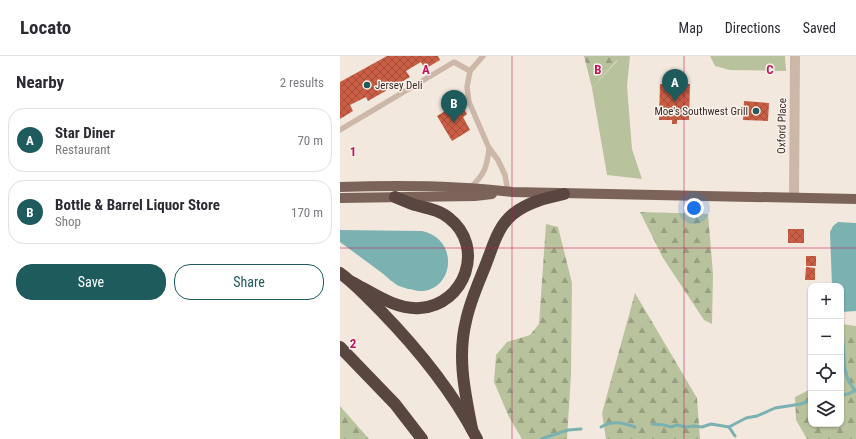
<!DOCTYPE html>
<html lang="en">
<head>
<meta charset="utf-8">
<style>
  body { margin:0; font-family:"Roboto Condensed",sans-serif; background:#f7f7f7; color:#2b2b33 }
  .controls { position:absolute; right:12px; bottom:12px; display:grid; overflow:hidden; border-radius:8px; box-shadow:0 1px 3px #0004 }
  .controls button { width:36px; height:36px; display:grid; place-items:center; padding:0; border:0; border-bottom:1px solid #e1e1e2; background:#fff; color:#2b2b33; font:20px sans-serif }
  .you { position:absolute; left:354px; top:152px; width:14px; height:14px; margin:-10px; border:3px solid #fff; border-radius:50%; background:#1a73e8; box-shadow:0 0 0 6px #1a73e833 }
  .badge { display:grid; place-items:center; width:26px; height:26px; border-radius:50%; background:#1d5b5c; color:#fff; font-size:13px; font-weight:700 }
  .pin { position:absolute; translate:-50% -33px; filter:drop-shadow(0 1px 2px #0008) }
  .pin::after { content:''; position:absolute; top:21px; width:14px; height:12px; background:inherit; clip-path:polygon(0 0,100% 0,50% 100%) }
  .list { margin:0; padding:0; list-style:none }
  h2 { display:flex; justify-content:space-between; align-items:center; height:52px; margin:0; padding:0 16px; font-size:17px }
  h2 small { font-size:13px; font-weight:400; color:#7c7c81 }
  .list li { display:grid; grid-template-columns:26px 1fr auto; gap:12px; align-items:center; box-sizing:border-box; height:64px; margin:0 8px 8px; padding:0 8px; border:1px solid #e1e1e2; border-radius:16px }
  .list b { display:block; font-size:15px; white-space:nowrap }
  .list p { margin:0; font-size:13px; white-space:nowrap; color:#7c7c81 }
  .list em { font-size:13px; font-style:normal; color:#7c7c81 }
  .actions { display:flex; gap:8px; padding:12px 16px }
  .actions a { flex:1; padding:9px 0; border:1px solid #1d5b5c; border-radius:16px; text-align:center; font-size:14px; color:#1d5b5c }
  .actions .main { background:#1d5b5c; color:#fff }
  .icon { flex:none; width:22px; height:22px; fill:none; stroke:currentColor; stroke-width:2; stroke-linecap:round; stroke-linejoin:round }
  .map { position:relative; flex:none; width:516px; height:383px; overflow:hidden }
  header { display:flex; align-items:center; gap:24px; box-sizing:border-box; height:56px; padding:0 20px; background:#fff; border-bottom:1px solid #e1e1e2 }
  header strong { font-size:19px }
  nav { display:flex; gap:22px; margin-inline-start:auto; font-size:14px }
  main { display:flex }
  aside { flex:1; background:#fff }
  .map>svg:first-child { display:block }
  .green { fill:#b8c39d }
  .forest { fill:url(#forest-firs) }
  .water { fill:#7bb1b1 }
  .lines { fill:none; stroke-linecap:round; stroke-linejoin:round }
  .stream { stroke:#7bb1b1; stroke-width:3 }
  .building { fill:url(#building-cross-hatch) }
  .lane { stroke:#ccb7a9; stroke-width:5.5 }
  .street { stroke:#ccb7a9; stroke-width:10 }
  .primary { stroke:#7b6359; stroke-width:10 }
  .highway { stroke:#5a4640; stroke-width:12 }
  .grid { fill:none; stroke:#c2185b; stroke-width:1; stroke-opacity:0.55 }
  .poi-dot { fill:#1d5b5c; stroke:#faf2ea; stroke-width:1.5 }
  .labels { text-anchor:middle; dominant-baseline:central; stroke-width:3; stroke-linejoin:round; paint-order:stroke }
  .poi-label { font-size:11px; fill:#392d29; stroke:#faf2ea; text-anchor:start }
  .street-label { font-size:11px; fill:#392d29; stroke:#faf2ea }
  .grid-label { font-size:13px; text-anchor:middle; font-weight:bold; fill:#c2185b; stroke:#faf2ea; stroke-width:3; stroke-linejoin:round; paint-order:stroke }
</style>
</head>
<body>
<header>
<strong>Locato</strong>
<nav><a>Map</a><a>Directions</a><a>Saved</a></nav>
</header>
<main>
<aside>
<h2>Nearby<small>2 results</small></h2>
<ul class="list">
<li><span class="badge">A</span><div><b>Star Diner</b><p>Restaurant</p></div><em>70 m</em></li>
<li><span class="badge">B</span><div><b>Bottle &amp; Barrel Liquor Store</b><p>Shop</p></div><em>170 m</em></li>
</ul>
<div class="actions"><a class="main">Save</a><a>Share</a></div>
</aside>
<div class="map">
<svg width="516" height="383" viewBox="0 0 516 383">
  <defs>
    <pattern id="forest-firs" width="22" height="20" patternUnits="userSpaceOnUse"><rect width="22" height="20" fill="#b8c39d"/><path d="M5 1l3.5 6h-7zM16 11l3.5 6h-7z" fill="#979f80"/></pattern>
    <pattern id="building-cross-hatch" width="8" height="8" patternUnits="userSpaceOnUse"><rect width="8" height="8" fill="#ca5e45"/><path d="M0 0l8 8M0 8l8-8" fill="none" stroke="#a54e3a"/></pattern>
  </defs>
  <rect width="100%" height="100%" fill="#f3e8dd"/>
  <!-- green -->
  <g class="green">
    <polygon points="277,0 290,0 287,30 292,93 302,123 267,119 252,32 277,5"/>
    <polygon points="370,0 445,0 446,15 390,14 375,10"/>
  </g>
  <!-- forest -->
  <g class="forest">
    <polygon points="244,0 277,0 277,4 252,32"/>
    <polygon points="300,156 368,158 373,218 372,268 364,264 323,202"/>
    <polygon points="206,168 218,171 232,227 231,319 227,383 182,383 169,361 154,326 156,299 167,286 190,279 199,268"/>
    <polygon points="295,237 357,342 360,383 266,383 262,357"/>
    <polygon points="501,268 516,270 516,383 467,383 456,364 455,341 471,333 471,368 501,368"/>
    <polygon points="0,350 29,383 0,383"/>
  </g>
  <!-- water -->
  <g class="water">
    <polygon points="498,166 516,167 516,255 501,256 501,230 492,230 490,176 493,170"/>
    <path d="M 0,174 L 82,175 C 120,183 114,235 80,235 C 76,235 72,233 68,233 C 65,232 62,231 59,230 C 53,227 47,221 42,217 C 28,207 14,196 0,186 Z"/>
  </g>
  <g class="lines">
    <!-- stream -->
    <g class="stream">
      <polyline points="502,274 505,313 508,324 515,335"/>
      <polyline points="501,339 508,338 516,334"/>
      <polyline points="312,368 324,369 331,371 337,369 345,371 354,370 362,371 371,368 389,371 406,362 417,360 435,352 461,348 471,344"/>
      <path d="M 261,371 C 273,364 282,367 295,371"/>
      <polyline points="389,371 395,380"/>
      <polyline points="201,383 228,374 241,373"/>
    </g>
  </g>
  <!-- building -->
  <g class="building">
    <polygon points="47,0 98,0 100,4 85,13 81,6 66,15 70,21 28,45 26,41 10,49 13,55 0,63 0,26"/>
    <polygon points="320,28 350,28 349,64 337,64 337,68 332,68 332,64 319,64"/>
    <polygon points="404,45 429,47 428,65 403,64"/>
    <polygon points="120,46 127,58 123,61 130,74 112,85 97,60"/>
    <rect x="448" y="173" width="16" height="14"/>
    <rect x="466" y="200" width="10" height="10"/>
    <polygon points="466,211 475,212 475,224 465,224"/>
  </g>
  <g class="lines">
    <!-- lane -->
    <g class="lane">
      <polyline points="130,15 143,0"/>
      <polyline points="0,74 114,6 130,15 127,31 129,46 149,92 158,104 165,119 168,136"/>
      <path d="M 130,132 C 145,118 147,111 149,92"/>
    </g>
    <!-- street -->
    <polyline class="street" points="454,141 455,0"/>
    <!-- primary -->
    <g class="primary">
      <path d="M 0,131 C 57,129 115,129 172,136 L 516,143"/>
      <polyline points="0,142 135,140 152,138"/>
    </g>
    <!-- highway -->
    <g class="highway">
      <path d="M 0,217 C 15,228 27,241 40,254 C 77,292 113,336 137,383"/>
      <path d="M 12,226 C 33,237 56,254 80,252 C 125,249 146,191 109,162 C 100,154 87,152 75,149 C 69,147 62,144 55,141"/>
      <polyline points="0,291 55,348 82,383"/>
      <path d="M 132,373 C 125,337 117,301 126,265 C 130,245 139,226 146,208 C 153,190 158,170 173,158 C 188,146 206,142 224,138"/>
    </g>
  </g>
  <!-- grid -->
  <path class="grid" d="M 172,0 L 172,383M 344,0 L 344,383M 0,192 L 516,192"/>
  <!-- markers -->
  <g class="poi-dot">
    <circle cx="27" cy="29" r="4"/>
    <circle cx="416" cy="55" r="4"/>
  </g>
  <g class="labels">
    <!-- poi labels -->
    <g class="poi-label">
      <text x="35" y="29">Jersey Deli</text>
      <text x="408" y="55" text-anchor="end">Moe's Southwest Grill</text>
    </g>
    <!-- street labels -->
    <g class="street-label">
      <text transform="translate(442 70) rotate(-89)">Oxford Place</text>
    </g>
  </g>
  <g class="grid-label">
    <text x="86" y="18">A</text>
    <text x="258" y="18">B</text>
    <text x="430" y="18">C</text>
    <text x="13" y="100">1</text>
    <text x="13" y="292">2</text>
  </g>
</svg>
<div class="controls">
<button>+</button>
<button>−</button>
<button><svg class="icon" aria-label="locate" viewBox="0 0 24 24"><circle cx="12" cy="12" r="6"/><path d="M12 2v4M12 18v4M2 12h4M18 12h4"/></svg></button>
<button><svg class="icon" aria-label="layers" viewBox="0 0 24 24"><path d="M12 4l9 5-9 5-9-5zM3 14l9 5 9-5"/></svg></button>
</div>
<div class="you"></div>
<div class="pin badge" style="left:335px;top:46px">A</div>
<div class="pin badge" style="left:114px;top:67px">B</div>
</div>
</main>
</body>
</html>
